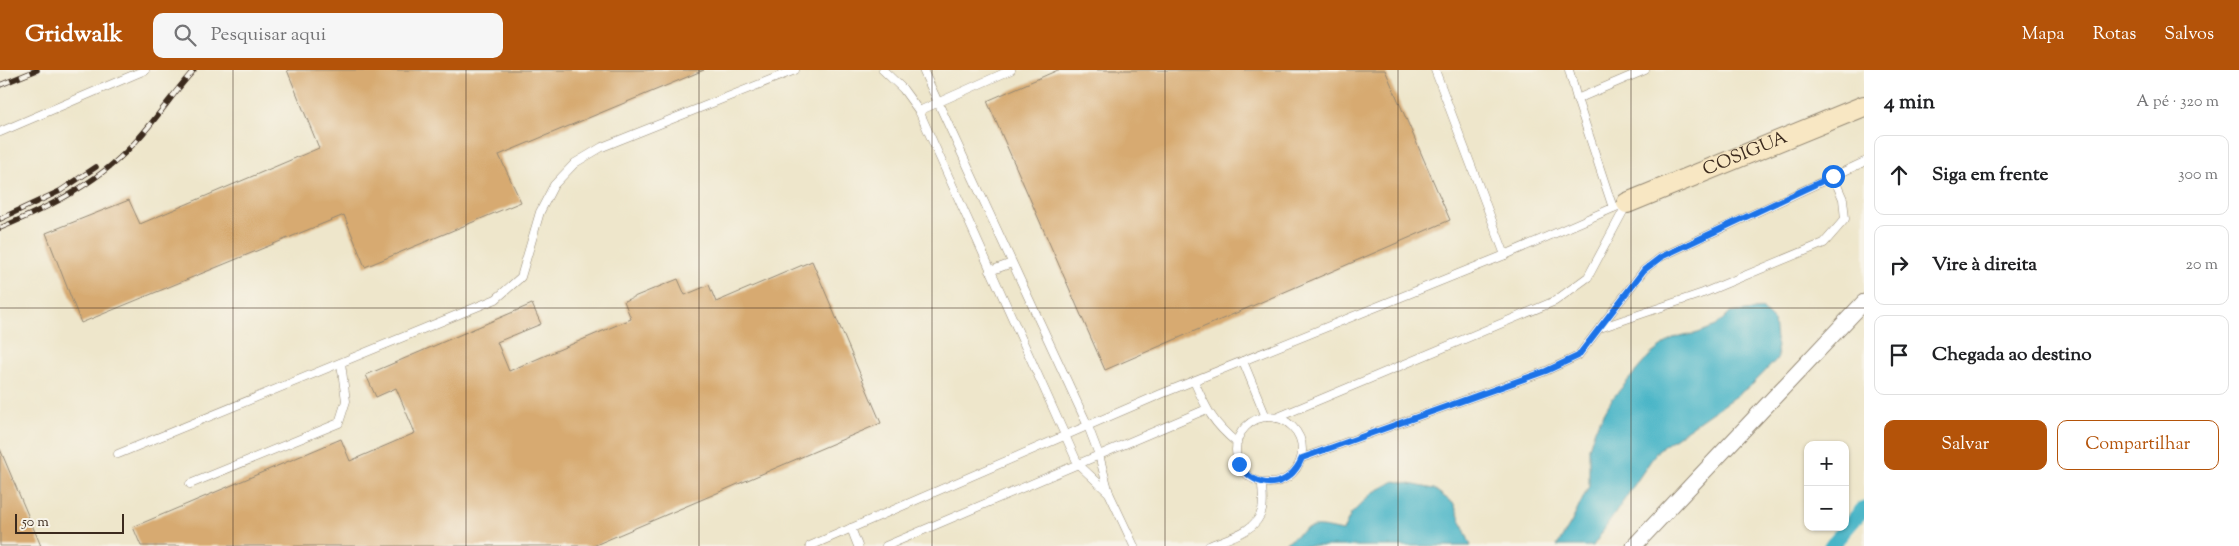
<!DOCTYPE html>
<html lang="pt">
<head>
<meta charset="utf-8">
<style>
  body { margin:0; font-family:"Sorts Mill Goudy",serif; background:#f6f6f6; color:#202124 }
  .controls { position:absolute; right:15px; bottom:15px; display:grid; overflow:hidden; border-radius:10px; box-shadow:0 1px 4px #0004 }
  .controls button { width:45px; height:45px; display:grid; place-items:center; padding:0; border:0; border-bottom:1px solid #e0e0e0; background:#fff; color:#202124; font:25px sans-serif }
  .scale { position:absolute; left:15px; bottom:12px; width:109px; box-sizing:border-box; padding-left:5px; border:2px solid #3b2a1e; border-top:0; font-size:14px; line-height:18px; white-space:nowrap; color:#3b2a1e; -webkit-text-stroke:4px #f7f3e8; paint-order:stroke }
  .stop { position:absolute; width:15px; height:15px; margin:-11px; border:4px solid #1a73e8; border-radius:50%; background:#fff }
  .stop.end { background:#1a73e8; border-color:#fff; box-shadow:0 1px 5px #0008 }
  .list { margin:0; padding:0; list-style:none }
  h2 { display:flex; justify-content:space-between; align-items:center; height:65px; margin:0; padding:0 20px; font-size:21px }
  h2 small { font-size:16px; font-weight:400; color:#757577 }
  .list li { display:grid; grid-template-columns:32px 1fr auto; gap:15px; align-items:center; box-sizing:border-box; height:80px; margin:0 10px 10px; padding:0 10px; border:1px solid #e0e0e0; border-radius:10px }
  .list b { display:block; font-size:19px; white-space:nowrap }
  .list em { font-size:16px; font-style:normal; color:#757577 }
  .actions { display:flex; gap:10px; padding:15px 20px }
  .actions a { flex:1; padding:11px 0; border:1px solid #b45309; border-radius:10px; text-align:center; font-size:18px; color:#b45309 }
  .actions .main { background:#b45309; color:#fff }
  .icon { flex:none; width:28px; height:28px; fill:none; stroke:currentColor; stroke-width:2; stroke-linecap:round; stroke-linejoin:round }
  .map { position:relative; flex:none; width:1864px; height:476px; overflow:hidden }
  header { display:flex; align-items:center; gap:30px; box-sizing:border-box; height:70px; padding:0 25px; background:#b45309; color:#fff }
  header strong { font-size:24px }
  nav { display:flex; gap:28px; margin-inline-start:auto; font-size:18px }
  .search { width:350px; height:45px; background:#f6f6f6; display:flex; align-items:center; gap:12px; box-sizing:border-box; padding:0 18px; border-radius:10px; color:#757577; font-size:19px }
  main { display:flex }
  aside { flex:1; background:#fff }
  .map>svg:first-child { display:block }
  .water { fill:#4ab5c7; stroke:#427072 }
  .lines { fill:none; stroke-linecap:round; stroke-linejoin:round }
  .canal { stroke:#4ab5c7; stroke-width:15 }
  .building { fill:#d7aa71 }
  .lane-casing { stroke:#948874; stroke-width:9 }
  .street-casing { stroke:#948874; stroke-width:17 }
  .secondary-casing { stroke:#948874; stroke-width:22 }
  .lane { stroke:#fff; stroke-width:8 }
  .street { stroke:#fff; stroke-width:15 }
  .secondary { stroke:#f8e7c3; stroke-width:20 }
  .rail-casing { stroke:#3b2a1e; stroke-width:5.5 }
  .rail { stroke:#f7f3e8; stroke-width:4; stroke-dasharray:11; stroke-linecap:butt }
  .route { stroke:#1a73e8; stroke-width:6 }
  .grid { fill:none; stroke:#3b2a1e; stroke-width:1; stroke-opacity:0.55 }
  .labels { text-anchor:middle; dominant-baseline:central; stroke-width:4; stroke-linejoin:round; paint-order:stroke }
  .street-label { font-size:18px; fill:#3b2a1e; stroke:#f7f3e8 }
</style>
</head>
<body>
<header>
<strong>Gridwalk</strong>
<div class="search"><svg class="icon" aria-label="search" viewBox="0 0 24 24"><circle cx="10" cy="10" r="6"/><path d="M15 15l6 6"/></svg>Pesquisar aqui</div>
<nav><a>Mapa</a><a>Rotas</a><a>Salvos</a></nav>
</header>
<main>
<div class="map">
<svg width="1864" height="476" viewBox="0 0 1864 476">
  <rect width="100%" height="100%" fill="#f7f3e8"/>
  <filter id="ink" filterUnits="userSpaceOnUse"><feTurbulence type="fractalNoise" baseFrequency=".02" numOctaves="2"/><feDisplacementMap in="SourceGraphic" scale="10" xChannelSelector="R" yChannelSelector="G"/><feConvolveMatrix kernelMatrix="1 2 1 2 8 2 1 2 1" color-interpolation-filters="sRGB"/></filter>
  <filter id="wash" filterUnits="userSpaceOnUse"><feTurbulence type="fractalNoise" baseFrequency=".0096" numOctaves="4" result="noise"/><feDisplacementMap in="SourceGraphic" scale="20" xChannelSelector="R" yChannelSelector="G"/><feGaussianBlur stdDeviation="1.12" result="paint"/><feColorMatrix in="noise" values="0 0 0 0 0 0 0 0 0 0 0 0 0 0 0 0 0 1.4 0 .05"/><feComposite in="paint" operator="in"/></filter>
  <g filter="url(#wash)">
    <rect width="100%" height="100%" fill="#eee6cb"/>
    <!-- water -->
    <g class="water">
      <polygon points="1762,239 1774,251 1778,288 1753,314 1658,380 1593,476 1557,476 1571,453 1589,416 1589,378 1595,359 1612,329 1650,285 1673,268 1698,263 1716,256 1729,243"/>
      <path d="M 1395,411 L 1434,419 L 1454,434 L 1471,476 L 1278,476 C 1290,472 1296,464 1306,459 C 1318,454 1331,459 1343,461 L 1351,444 L 1372,423 Z"/>
    </g>
    <g class="lines">
      <!-- canal -->
      <polyline class="canal" points="1831,476 1864,438"/>
    </g>
    <g id="blocks">
      <!-- building -->
      <g class="building">
        <polygon points="287,0 704,0 499,85 521,132 365,197 344,145 81,253 46,163 129,130 140,154 319,78"/>
        <polygon points="1058,0 1385,0 1450,150 1105,300 987,31"/>
        <polygon points="812,191 881,353 593,476 141,476 133,457 341,369 350,391 415,363 396,318 376,327 366,305 532,234 541,254 497,272 509,301 631,249 624,231 678,209 685,225 709,215 716,232"/>
        <polygon points="0,379 41,476 0,476"/>
      </g>
    </g>
  </g>
  <g filter="url(#ink)">
    <use href="#blocks" fill-opacity="0" stroke="#948874" stroke-width="1"/>
    <g class="lines">
      <!-- lane casing -->
      <g class="lane-casing">
        <g id="lane">
          <polyline points="883,0 903,19 919,41 1078,394 1109,423"/>
          <polyline points="923,0 1088,356 1099,385 1109,423 1134,476"/>
          <polyline points="1435,0 1505,185"/>
          <polyline points="1569,0 1577,29"/>
          <polyline points="919,41 1011,0"/>
          <polyline points="0,62 145,0"/>
          <polyline points="1613,138 1577,29 1645,0"/>
          <polyline points="990,201 1012,193"/>
          <polyline points="1600,258 1703,223 1824,173 1845,149 1843,129 1833,106"/>
          <polyline points="1243,291 1266,347"/>
          <path d="M 1194,311 C 1207,340 1212,352 1237,373"/>
          <circle cx="1269" cy="380" r="33"/>
          <polyline points="1276,348 1555,231 1588,207 1627,134"/>
          <polyline points="118,384 496,229 521,207 540,142 554,115 575,93 602,77 795,0"/>
          <polyline points="1302,388 1546,301 1578,286 1644,200 1661,187 1864,92"/>
          <polyline points="190,414 339,353 346,331 341,293"/>
          <polyline points="851,458 858,476"/>
          <polyline points="810,476 1161,324 1505,185 1613,138 1627,133"/>
          <polyline points="886,476 1207,339"/>
          <path d="M 1209,476 C 1227,468 1257,462 1262,440 C 1264,432 1262,421 1262,413"/>
        </g>
      </g>
      <!-- street casing -->
      <g class="street-casing">
        <polyline id="street" points="1634,476 1864,232"/>
      </g>
      <!-- secondary casing -->
      <g class="secondary-casing">
        <g id="secondary">
          <path id="s1" d="M 1627,133 L 1864,36"/>
        </g>
      </g>
      <!-- lane -->
      <use href="#lane" class="lane"/>
      <!-- street -->
      <use href="#street" class="street"/>
      <!-- secondary -->
      <use href="#secondary" class="secondary"/>
      <!-- rail casing -->
      <g class="rail-casing">
        <g id="rail">
          <polyline points="0,15 37,0"/>
          <polyline points="0,149 60,121 96,97"/>
          <path d="M 0,158 C 50,137 102,111 138,69 C 158,47 174,22 194,0"/>
        </g>
      </g>
      <!-- rail -->
      <use href="#rail" class="rail"/>
    </g>
  </g>
  <g class="lines" filter="url(#ink)">
    <!-- route -->
    <path class="route" d="M 1239,394 C 1257,422 1289,419 1302,388 L 1546,301 L 1578,286 L 1644,200 L 1661,187 L 1833,106"/>
  </g>
  <!-- grid -->
  <path class="grid" d="M 233,0 L 233,476M 466,0 L 466,476M 699,0 L 699,476M 932,0 L 932,476M 1165,0 L 1165,476M 1398,0 L 1398,476M 1631,0 L 1631,476M 0,238 L 1864,238"/>
  <g class="labels">
    <!-- street labels -->
    <g class="street-label">
      <text stroke="none"><textPath href="#s1" startOffset="128">COSIGUA</textPath></text>
    </g>
  </g>
</svg>
<div class="controls">
<button>+</button>
<button>−</button>
</div>
<div class="scale">50 m</div>
<div class="stop" style="left:1833px;top:106px"></div>
<div class="stop end" style="left:1239px;top:394px"></div>
</div>
<aside>
<h2>4 min<small>A pé · 320 m</small></h2>
<ul class="list">
<li><svg class="icon" aria-label="ahead" viewBox="0 0 24 24"><path d="M12 20V5M6 11l6-6 6 6"/></svg><div><b>Siga em frente</b></div><em>300 m</em></li>
<li><svg class="icon" aria-label="right" viewBox="0 0 24 24"><path d="M7 20v-9h11M14 6l5 5-5 5"/></svg><div><b>Vire à direita</b></div><em>20 m</em></li>
<li><svg class="icon" aria-label="arrive" viewBox="0 0 24 24"><path d="M6 21V4h12l-3 4 3 4H6"/></svg><div><b>Chegada ao destino</b></div></li>
</ul>
<div class="actions"><a class="main">Salvar</a><a>Compartilhar</a></div>
</aside>
</main>
</body>
</html>
